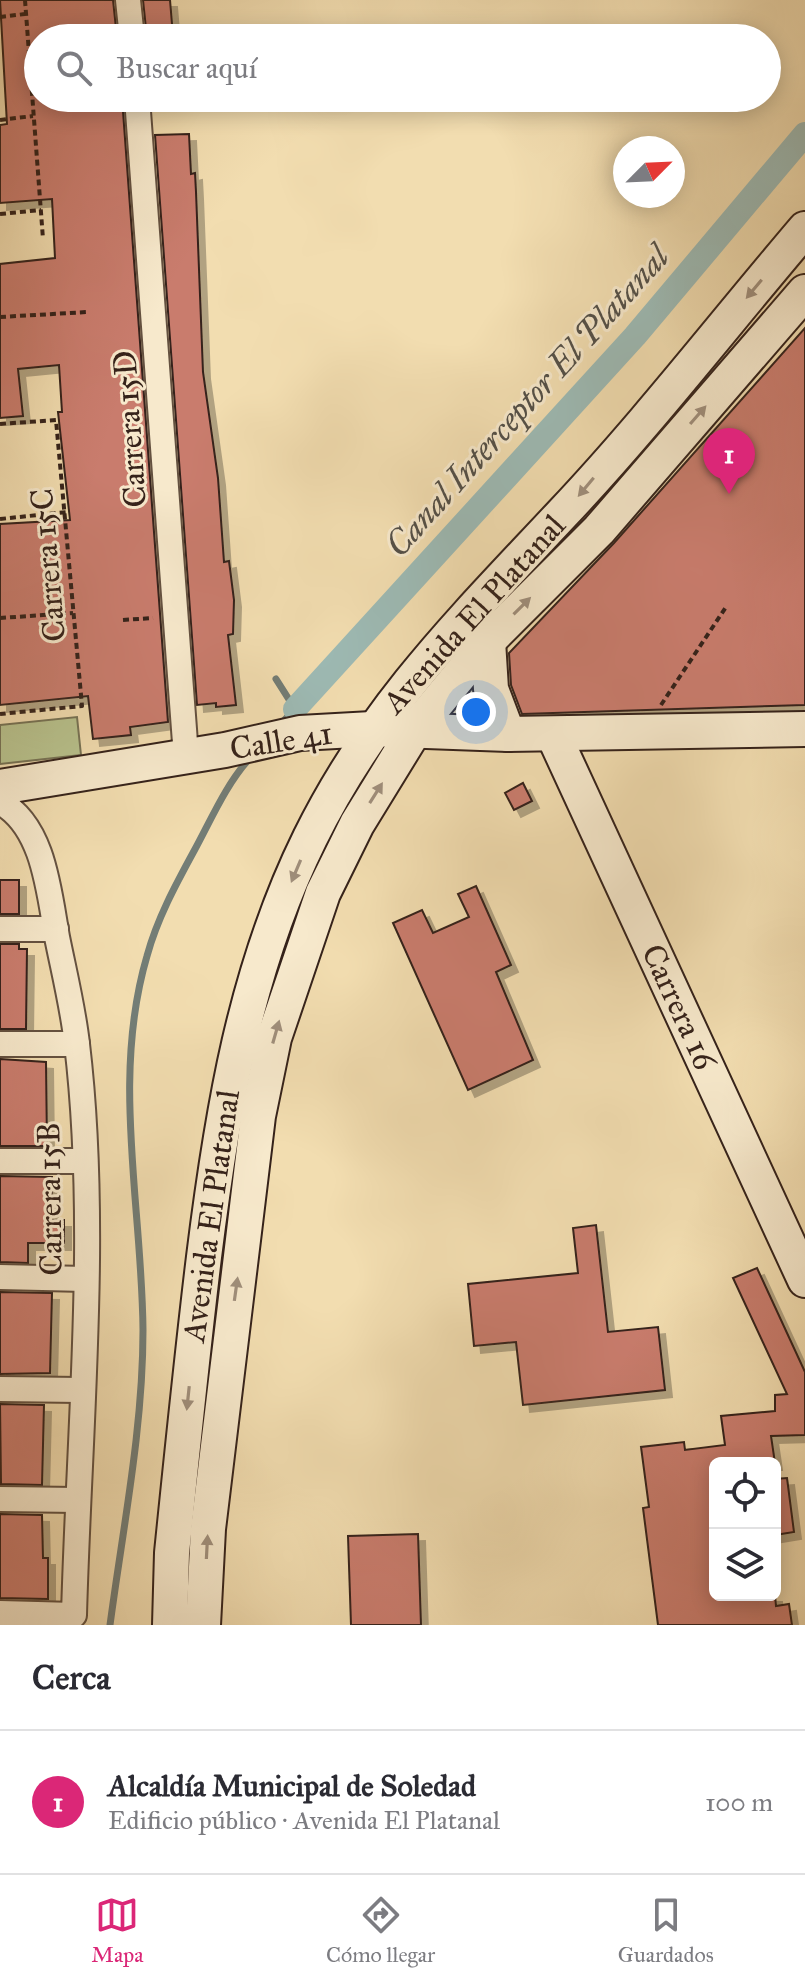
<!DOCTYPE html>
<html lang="es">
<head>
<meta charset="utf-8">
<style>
  body { margin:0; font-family:"IM FELL Great Primer",serif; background:#f7f7f7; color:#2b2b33 }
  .controls { position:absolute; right:24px; bottom:24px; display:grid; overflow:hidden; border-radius:12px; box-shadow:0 4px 20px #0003 }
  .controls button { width:72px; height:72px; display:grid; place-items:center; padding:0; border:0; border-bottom:2px solid #e1e1e2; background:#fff; color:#2b2b33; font:40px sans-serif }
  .compass { position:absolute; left:613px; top:136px; width:72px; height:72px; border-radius:50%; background:#fff; box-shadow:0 4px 20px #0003; rotate:66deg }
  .you { position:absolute; left:476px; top:712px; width:28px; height:28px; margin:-20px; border:6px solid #fff; border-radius:50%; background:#1a73e8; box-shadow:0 0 0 12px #1a73e833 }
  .badge { display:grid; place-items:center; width:52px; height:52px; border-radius:50%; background:#db2777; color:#fff; font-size:26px; font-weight:700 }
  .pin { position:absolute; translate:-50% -66px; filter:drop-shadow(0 2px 4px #0008) }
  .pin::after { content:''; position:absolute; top:42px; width:28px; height:24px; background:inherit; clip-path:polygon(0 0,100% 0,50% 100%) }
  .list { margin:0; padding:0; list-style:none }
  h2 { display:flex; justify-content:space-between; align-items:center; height:104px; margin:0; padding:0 32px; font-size:34px }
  h2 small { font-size:26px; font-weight:400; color:#7c7c81 }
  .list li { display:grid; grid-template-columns:52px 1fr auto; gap:24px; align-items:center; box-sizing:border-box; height:144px; padding:0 32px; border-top:2px solid #e1e1e2 }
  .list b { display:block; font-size:30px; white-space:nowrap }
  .list p { margin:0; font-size:26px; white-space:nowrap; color:#7c7c81 }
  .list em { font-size:26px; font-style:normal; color:#7c7c81 }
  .icon { flex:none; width:44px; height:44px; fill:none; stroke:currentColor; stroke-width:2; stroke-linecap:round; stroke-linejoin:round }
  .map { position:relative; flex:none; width:805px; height:1625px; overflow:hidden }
  .search { position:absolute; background:#fff; box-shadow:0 4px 20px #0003; left:24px; right:24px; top:24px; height:88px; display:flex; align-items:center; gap:20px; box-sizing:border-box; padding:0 28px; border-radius:44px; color:#7c7c81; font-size:30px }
  .sheet { height:248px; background:#fff }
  nav { display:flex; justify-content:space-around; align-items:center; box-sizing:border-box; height:112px; border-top:2px solid #e1e1e2; background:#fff; font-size:22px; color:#7c7c81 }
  nav a { display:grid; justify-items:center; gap:4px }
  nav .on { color:#db2777 }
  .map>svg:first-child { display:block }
  .green { fill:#b8c28d; stroke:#767254; stroke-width:2 }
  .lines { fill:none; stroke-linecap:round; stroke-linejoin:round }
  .stream { stroke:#737d76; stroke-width:7 }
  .canal { stroke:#9dbab4; stroke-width:24 }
  .building { fill:#c97b6d; stroke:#35221a; stroke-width:2; filter:url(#shadow) }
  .street-casing { stroke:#645140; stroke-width:28 }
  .secondary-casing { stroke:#35221a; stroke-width:38 }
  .path { stroke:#35221a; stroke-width:4; stroke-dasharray:6 4; stroke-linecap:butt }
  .street { stroke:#f7e9cc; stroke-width:24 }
  .secondary { stroke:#f7e9cc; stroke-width:34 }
  .oneway { fill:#a08f7c }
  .labels { text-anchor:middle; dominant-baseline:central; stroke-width:6; stroke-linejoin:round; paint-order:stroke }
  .street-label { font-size:32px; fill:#35221a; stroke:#f7e9cc }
  .water-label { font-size:34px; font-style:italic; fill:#545048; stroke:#f7e9cc }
</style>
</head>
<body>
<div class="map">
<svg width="805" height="1625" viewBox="0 0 805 1625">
  <defs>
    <filter id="shadow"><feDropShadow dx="7" dy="7" stdDeviation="0" flood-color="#0004"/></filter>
  </defs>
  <rect width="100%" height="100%" fill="#f2ddb0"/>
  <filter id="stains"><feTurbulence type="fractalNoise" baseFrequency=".0025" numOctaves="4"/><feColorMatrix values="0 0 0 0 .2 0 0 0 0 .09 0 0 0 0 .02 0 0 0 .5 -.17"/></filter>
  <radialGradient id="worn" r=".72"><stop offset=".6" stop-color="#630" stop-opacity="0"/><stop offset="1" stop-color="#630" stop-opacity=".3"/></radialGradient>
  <!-- green -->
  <polygon class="green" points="77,717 81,755 0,764 0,725"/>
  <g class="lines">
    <!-- stream -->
    <g class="stream">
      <polyline points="276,679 295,709 280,725"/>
      <path d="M 110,1625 C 123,1527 143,1429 143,1330 C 142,1205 111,1078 147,956 C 157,919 176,884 194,851 C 211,820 226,784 250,758"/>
    </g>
    <!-- canal -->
    <polyline class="canal" points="295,709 635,336 805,134"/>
  </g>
  <!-- building -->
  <g class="building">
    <polygon points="0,0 113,0 117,38 38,38 38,98 122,98 168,722 130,727 131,735 93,739 88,696 0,705 0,524 70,520 58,412 62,412 59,365 18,369 23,416 0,418 0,264 55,258 52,199 0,203 0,125 7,124"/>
    <polygon points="143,0 170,0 173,36 147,38"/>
    <polygon points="189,134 191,174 195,173 196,192 203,372 218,478 224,562 229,561 234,600 233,634 228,635 236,705 216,707 216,703 197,705 155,135"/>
    <polygon points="805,328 805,705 522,714 511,685 509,653 614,543"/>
    <polygon points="523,783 532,801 514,810 505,793"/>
    <rect x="0" y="880" width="19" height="34"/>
    <polygon points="476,886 511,965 496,972 533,1060 468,1090 393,923 422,910 433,933 469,917 458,894"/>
    <polygon points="0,944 19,944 19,949 27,949 26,1029 0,1029"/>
    <polygon points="0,1059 46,1062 47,1146 0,1146"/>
    <polygon points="0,1176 52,1177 51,1220 64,1220 64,1243 28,1243 28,1263 0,1262"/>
    <polygon points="596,1225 608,1332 658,1327 665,1390 523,1405 516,1342 474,1346 468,1284 578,1273 573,1228"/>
    <polygon points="757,1268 805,1372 805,1435 771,1436 775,1463 715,1463 715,1595 775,1595 776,1606 789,1604 792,1625 658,1625 643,1508 649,1507 641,1447 684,1442 685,1450 725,1445 721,1416 775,1411 775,1395 787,1394 733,1278"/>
    <polygon points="0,1292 52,1293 50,1373 0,1374"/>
    <polygon points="0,1404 44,1405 42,1485 1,1484"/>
    <polygon points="787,1478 794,1532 775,1535 775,1479"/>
    <polygon points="0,1514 42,1515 43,1558 48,1558 48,1599 0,1598"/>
    <polygon points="418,1534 421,1625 351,1625 348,1536"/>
  </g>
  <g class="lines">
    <!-- street casing -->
    <g class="street-casing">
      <g id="street">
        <polyline points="128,0 132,38"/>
        <polyline points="137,98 186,756"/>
        <path d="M 0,802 C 44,826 49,892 57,937 C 64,972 73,1008 77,1044 C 99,1228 79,1429 74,1615 L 0,1613"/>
        <polyline points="0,929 56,929"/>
        <polyline points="0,1044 77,1044"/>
        <polyline points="0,1161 84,1161"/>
        <polyline points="0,1277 85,1279"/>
        <polyline points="0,1389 80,1390"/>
        <polyline points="0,1499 77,1500"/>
      </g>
    </g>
    <!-- secondary casing -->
    <g class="secondary-casing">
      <g id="secondary">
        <polyline points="488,641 491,689 508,734"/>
        <polyline points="553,734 805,1280"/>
        <polyline points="0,787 225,750 300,733 372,729 508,734 805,729"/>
        <path d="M 170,1625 L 172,1553 C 182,1455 192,1356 204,1257 C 222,1112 245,970 310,838 C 375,706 464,619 562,514 C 647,424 724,324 805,229"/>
        <polyline points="203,1625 208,1529 258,1116 274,1038 323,893 357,824 416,728 488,641 599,530 805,292"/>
      </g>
    </g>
    <!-- path -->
    <g class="path">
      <polyline points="25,0 43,239"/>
      <polyline points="0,17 25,14"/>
      <polyline points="0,120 33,116"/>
      <polyline points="0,214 41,210"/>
      <polyline points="0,317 88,312"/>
      <polyline points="0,424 56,420 82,706 0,714"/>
      <polyline points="0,519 67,512"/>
      <polyline points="0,618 73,613"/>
      <polyline points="123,620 153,618"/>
      <polyline points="661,705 726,607"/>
    </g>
    <!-- street -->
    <use href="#street" class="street"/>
    <!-- secondary -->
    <use href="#secondary" class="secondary"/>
  </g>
  <!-- one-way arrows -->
  <defs><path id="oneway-solid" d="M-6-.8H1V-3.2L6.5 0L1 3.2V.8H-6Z" transform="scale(2)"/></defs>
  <g class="oneway">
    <use href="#oneway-solid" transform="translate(754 289) rotate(130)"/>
    <use href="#oneway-solid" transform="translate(698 415) rotate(-49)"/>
    <use href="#oneway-solid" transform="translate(586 487) rotate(130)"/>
    <use href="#oneway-solid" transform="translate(522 606) rotate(-45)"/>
    <use href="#oneway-solid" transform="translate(376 793) rotate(-58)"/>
    <use href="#oneway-solid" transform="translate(296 871) rotate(113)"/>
    <use href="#oneway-solid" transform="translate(276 1032) rotate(-74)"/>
    <use href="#oneway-solid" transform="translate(236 1289) rotate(-82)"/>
    <use href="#oneway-solid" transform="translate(188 1398) rotate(96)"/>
    <use href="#oneway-solid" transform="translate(207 1547) rotate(-87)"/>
  </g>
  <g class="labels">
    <!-- street labels -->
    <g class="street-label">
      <text transform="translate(130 429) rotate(-94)">Carrera 15D</text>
      <text transform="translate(48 565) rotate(-95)">Carrera 15C</text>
      <text transform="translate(474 614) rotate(-48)">Avenida El Platanal</text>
      <text transform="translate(281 741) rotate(-9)">Calle 41</text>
      <text transform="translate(679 1007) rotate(65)">Carrera 16</text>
      <text transform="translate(50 1199) rotate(-91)">Carrera 15B</text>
      <text transform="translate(211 1216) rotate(-82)">Avenida El Platanal</text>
    </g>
    <!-- water labels -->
    <g class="water-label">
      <text transform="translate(527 401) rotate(-48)">Canal Interceptor El Platanal</text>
    </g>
  </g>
  <rect width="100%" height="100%" filter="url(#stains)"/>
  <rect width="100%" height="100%" fill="url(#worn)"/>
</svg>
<div class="controls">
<button><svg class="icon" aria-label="locate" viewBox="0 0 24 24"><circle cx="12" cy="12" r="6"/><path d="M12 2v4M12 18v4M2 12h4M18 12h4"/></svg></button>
<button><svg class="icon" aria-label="layers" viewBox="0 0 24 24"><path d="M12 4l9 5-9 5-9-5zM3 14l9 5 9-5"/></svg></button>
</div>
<svg class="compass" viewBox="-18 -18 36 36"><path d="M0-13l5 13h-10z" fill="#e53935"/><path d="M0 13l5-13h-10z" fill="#7c7c81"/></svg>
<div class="you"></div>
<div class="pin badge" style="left:729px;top:494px">1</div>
<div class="search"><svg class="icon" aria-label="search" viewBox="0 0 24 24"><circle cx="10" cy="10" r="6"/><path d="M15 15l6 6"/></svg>Buscar aquí</div>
</div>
<section class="sheet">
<h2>Cerca<small></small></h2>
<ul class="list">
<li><span class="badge">1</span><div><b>Alcaldía Municipal de Soledad</b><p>Edificio público · Avenida El Platanal</p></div><em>100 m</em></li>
</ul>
</section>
<nav>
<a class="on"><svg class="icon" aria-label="map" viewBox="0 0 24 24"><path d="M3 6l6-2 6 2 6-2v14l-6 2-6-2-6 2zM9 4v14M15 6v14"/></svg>Mapa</a>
<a><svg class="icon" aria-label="directions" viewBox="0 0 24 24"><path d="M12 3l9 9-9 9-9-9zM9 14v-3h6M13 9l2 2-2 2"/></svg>Cómo llegar</a>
<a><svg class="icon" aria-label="saved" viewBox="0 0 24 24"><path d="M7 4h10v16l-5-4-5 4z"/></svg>Guardados</a>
</nav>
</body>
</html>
